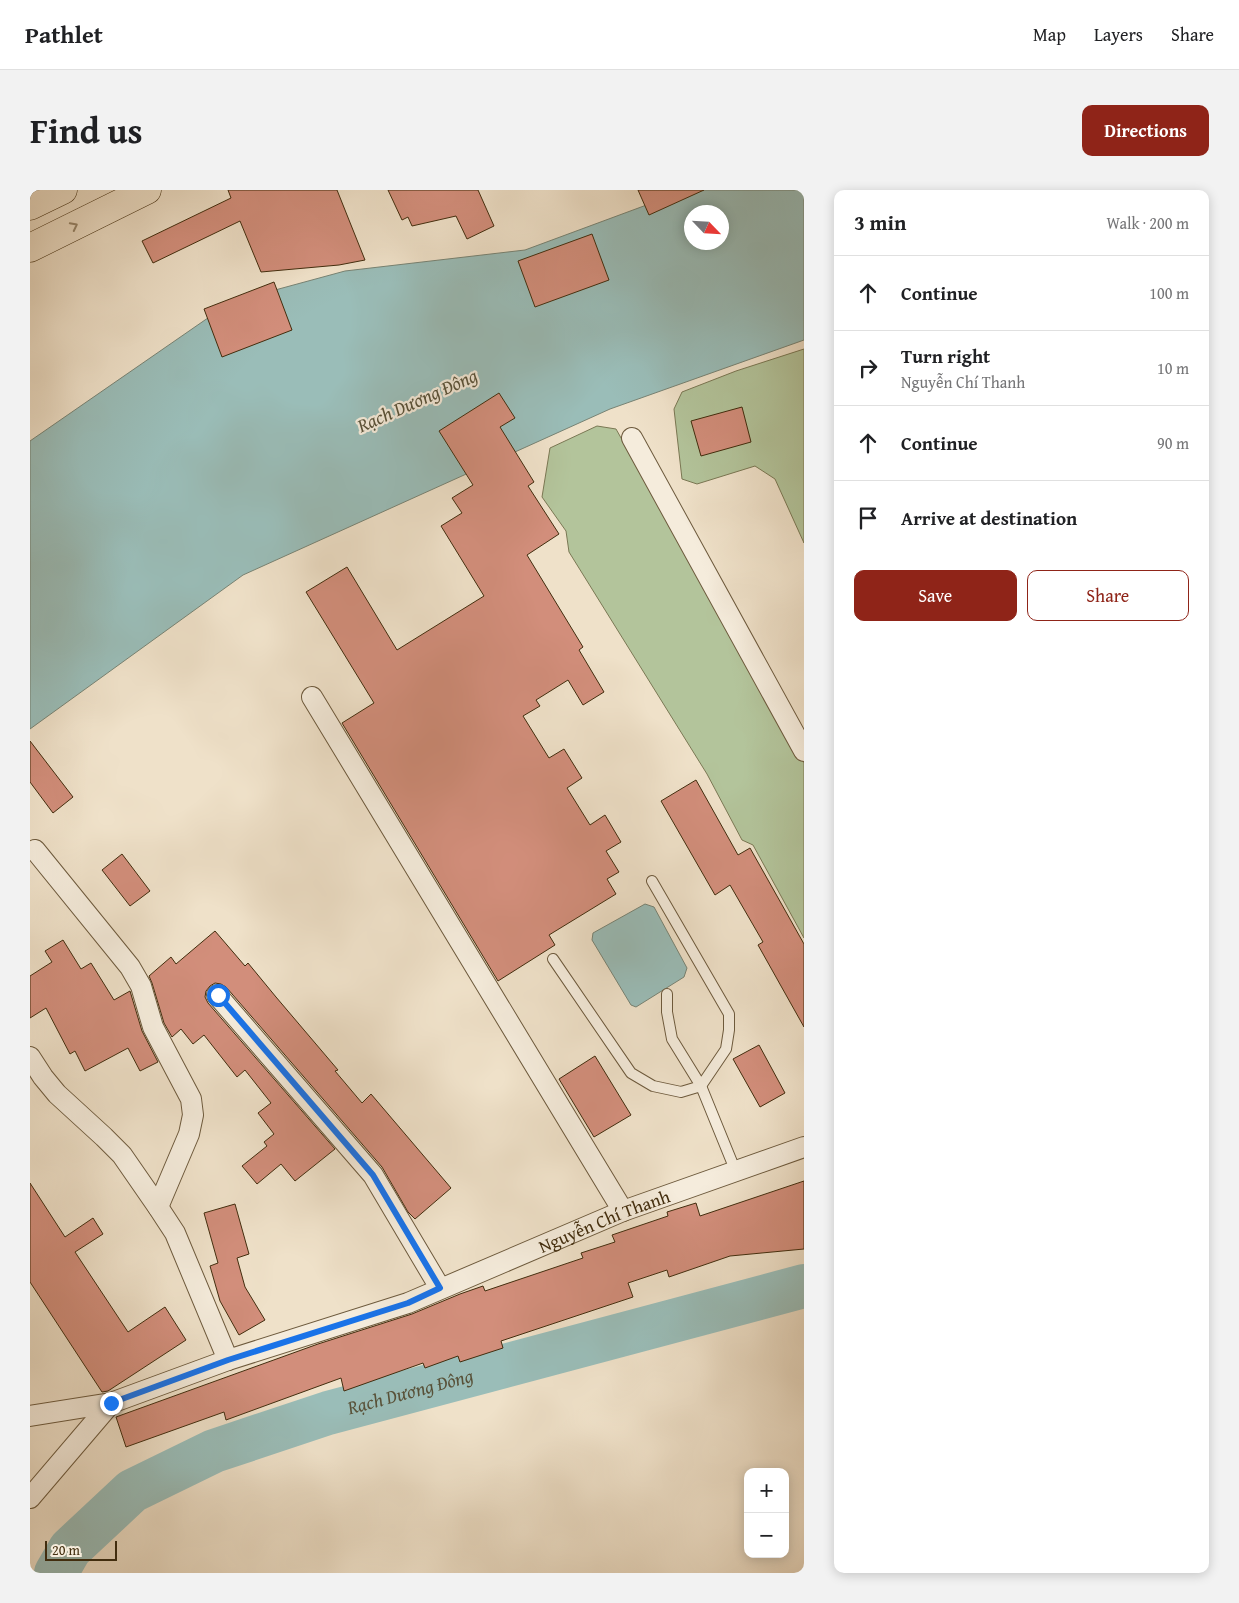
<!DOCTYPE html>
<html lang="en">
<head>
<meta charset="utf-8">
<style>
  body { margin:0; font-family:"Gentium Book Plus",serif; background:#f2f2f2; color:#202124 }
  .controls { position:absolute; right:15px; bottom:15px; display:grid; overflow:hidden; border-radius:10px; box-shadow:0 2px 12px #0003 }
  .controls button { width:45px; height:45px; display:grid; place-items:center; padding:0; border:0; border-bottom:1px solid #e0e0e0; background:#fff; color:#202124; font:25px sans-serif }
  .compass { position:absolute; left:654px; top:15px; width:45px; height:45px; border-radius:50%; background:#fff; box-shadow:0 2px 12px #0003; rotate:115deg }
  .scale { position:absolute; left:15px; bottom:12px; width:72px; box-sizing:border-box; padding-left:5px; border:2px solid #422d0e; border-top:0; font-size:14px; line-height:18px; white-space:nowrap; color:#422d0e; -webkit-text-stroke:4px #f5ecdc; paint-order:stroke }
  .stop { position:absolute; width:15px; height:15px; margin:-11px; border:4px solid #1a73e8; border-radius:50%; background:#fff }
  .stop.end { background:#1a73e8; border-color:#fff; box-shadow:0 1px 5px #0008 }
  .list { margin:0; padding:0; list-style:none }
  h2 { display:flex; justify-content:space-between; align-items:center; height:65px; margin:0; padding:0 20px; font-size:21px }
  h2 small { font-size:16px; font-weight:400; color:#757577 }
  .list li { display:grid; grid-template-columns:32px 1fr auto; gap:15px; align-items:center; box-sizing:border-box; height:75px; padding:0 20px; border-top:1px solid #e0e0e0 }
  .list b { display:block; font-size:19px; white-space:nowrap }
  .list p { margin:0; font-size:16px; white-space:nowrap; color:#757577 }
  .list em { font-size:16px; font-style:normal; color:#757577 }
  .actions { display:flex; gap:10px; padding:15px 20px }
  .actions a { flex:1; padding:11px 0; border:1px solid #8f2418; border-radius:10px; text-align:center; font-size:18px; color:#8f2418 }
  .actions .main { background:#8f2418; color:#fff }
  .icon { flex:none; width:28px; height:28px; fill:none; stroke:currentColor; stroke-width:2; stroke-linecap:round; stroke-linejoin:round }
  .map { position:relative; flex:none; width:774px; height:1383px; overflow:hidden; border-radius:10px }
  header { display:flex; align-items:center; gap:30px; box-sizing:border-box; height:70px; padding:0 25px; background:#fff; border-bottom:1px solid #e0e0e0 }
  header strong { font-size:24px }
  nav { display:flex; gap:28px; margin-inline-start:auto; font-size:18px }
  .intro { display:flex; align-items:center; justify-content:space-between; box-sizing:border-box; height:120px; padding:0 30px }
  h1 { margin:0; font-size:35px }
  .button { padding:12px 22px; border-radius:10px; background:#8f2418; color:#fff; font-size:18px; font-weight:700 }
  main { display:flex; gap:30px; padding:0 30px }
  aside { flex:1; background:#fff; border-radius:10px; box-shadow:0 2px 12px #0003 }
  .map>svg:first-child { display:block }
  .green { fill:#b3c49b; stroke:#7a7854 }
  .water { fill:#9abdb8; stroke:#778374; fill-rule:evenodd }
  .lines { fill:none; stroke-linecap:round; stroke-linejoin:round }
  .river { stroke:#9abdb8; stroke-width:44 }
  .building { fill:#d28e7b; stroke:#422d0e }
  .lane-casing { stroke:#6d5a3d; stroke-width:12 }
  .street-casing { stroke:#6d5a3d; stroke-width:22 }
  .primary-casing { stroke:#422d0e; stroke-width:29 }
  .lane { stroke:#f5ecdc; stroke-width:10 }
  .street { stroke:#f5ecdc; stroke-width:20 }
  .primary { stroke:#efe1c9; stroke-width:28 }
  .oneway { stroke:#98876c }
  .route { stroke:#1a73e8; stroke-width:6 }
  .labels { text-anchor:middle; dominant-baseline:central; stroke-width:4.5; stroke-linejoin:round; paint-order:stroke }
  .street-label { font-size:18px; fill:#422d0e; stroke:#f5ecdc }
  .water-label { font-size:19px; font-style:italic; fill:#585138; stroke:#f5ecdc }
</style>
</head>
<body>
<header>
<strong>Pathlet</strong>
<nav><a>Map</a><a>Layers</a><a>Share</a></nav>
</header>
<div class="intro"><h1>Find us</h1><a class="button">Directions</a></div>
<main>
<div class="map">
<svg width="774" height="1383" viewBox="0 0 774 1383">
  <rect width="100%" height="100%" fill="#efe1c9"/>
  <filter id="stains"><feTurbulence type="fractalNoise" baseFrequency=".004" numOctaves="4"/><feColorMatrix values="0 0 0 0 .2 0 0 0 0 .09 0 0 0 0 .02 0 0 0 .5 -.17"/></filter>
  <radialGradient id="worn" r=".72"><stop offset=".6" stop-color="#630" stop-opacity="0"/><stop offset="1" stop-color="#630" stop-opacity=".3"/></radialGradient>
  <!-- green -->
  <g class="green">
    <polygon points="774,159 774,353 745,289 725,276 667,294 652,289 644,219 652,202 706,181"/>
    <polygon points="567,236 586,239 774,573 774,748 723,655 712,650 677,584 539,362 536,341 512,307 520,258"/>
  </g>
  <!-- water -->
  <g class="water">
    <path d="M 657,0 L 774,0 L 774,150 L 580,219 L 213,385 L 0,539 L 0,251 L 201,112 L 315,81 L 495,60 ZM 662,22 L 692,22 L 692,52 L 662,52 Z"/>
    <polygon points="615,714 624,717 657,778 654,787 606,817 601,815 562,750 563,743"/>
  </g>
  <g class="lines">
    <!-- river -->
    <path class="river" id="s1" d="M 26,1383 L 40,1359 L 102,1301 L 184,1261 L 298,1223 L 774,1096"/>
  </g>
  <!-- building -->
  <g class="building">
    <polygon points="198,0 307,0 335,70 309,75 231,82 210,31 123,73 112,51 201,8"/>
    <polygon points="358,0 448,0 464,36 437,49 426,26 382,36 378,27 372,30"/>
    <polygon points="608,0 674,0 619,25"/>
    <polygon points="562,44 579,90 505,117 488,71"/>
    <polygon points="244,92 262,140 192,167 174,119"/>
    <polygon points="469,203 485,228 470,237 504,292 498,296 529,344 497,365 553,457 549,460 574,502 553,515 538,490 506,510 510,516 493,526 519,568 534,559 552,588 537,598 560,635 575,625 591,652 576,661 589,682 577,689 586,704 519,745 525,755 468,791 312,533 344,513 276,402 317,377 367,460 454,406 411,336 432,323 422,308 443,295 409,241"/>
    <polygon points="712,217 721,252 671,266 661,231"/>
    <polygon points="0,551 43,607 23,623 0,592"/>
    <polygon points="666,590 708,665 720,658 774,754 774,837 728,755 733,752 700,695 685,705 631,611"/>
    <polygon points="92,664 120,701 100,716 72,680"/>
    <polygon points="185,741 215,776 218,773 246,807 308,880 305,881 332,913 341,904 421,998 385,1029 378,1022 352,977 196,797 191,794 185,793 180,796 176,801 175,807 178,813 305,959 265,991 251,974 227,994 212,976 237,956 234,952 244,944 228,923 241,913 215,880 207,887 174,845 163,854 151,839 142,847 134,833 122,793 119,786 141,767 146,774"/>
    <polygon points="33,750 51,779 61,773 84,810 100,801 112,841 128,872 110,881 98,858 55,881 45,861 40,864 16,818 0,828 0,786 22,772 15,761"/>
    <polygon points="729,855 755,903 730,917 703,869"/>
    <polygon points="565,866 601,925 564,947 529,889"/>
    <polygon points="774,991 774,1059 700,1066 639,1087 637,1080 598,1093 603,1107 471,1151 473,1158 430,1172 428,1166 395,1178 393,1173 314,1201 311,1188 196,1230 194,1222 96,1257 86,1227 288,1154 382,1124 430,1104 453,1096 455,1101 553,1068 551,1063 585,1052 582,1045 638,1026 637,1022 666,1013 670,1026"/>
    <polygon points="0,993 35,1047 63,1028 73,1044 45,1062 98,1142 135,1117 156,1150 78,1201 72,1202 0,1092"/>
    <polygon points="205,1014 219,1064 207,1068 215,1097 235,1130 209,1145 190,1111 180,1076 188,1073 174,1023"/>
  </g>
  <g class="lines">
    <!-- lane casing -->
    <g class="lane-casing">
      <g id="lane">
        <polyline points="622,691 699,824 699,840 696,859 671,896 642,849 637,822 637,804"/>
        <polyline points="523,769 601,883 623,896 651,902 671,896 706,982"/>
      </g>
    </g>
    <!-- street casing -->
    <g class="street-casing">
      <g id="street">
        <polyline points="602,248 774,561"/>
        <polyline points="282,507 593,1021"/>
        <polyline points="5,660 100,777 111,796 123,837 161,909 163,925 159,944 128,1017"/>
        <polyline points="187,805 343,985 410,1098"/>
        <polyline points="0,867 13,887 27,904 74,947 92,965 128,1017 145,1043 198,1170"/>
        <polyline points="0,1226 81,1213"/>
        <path id="s2" d="M 0,1308 L 81,1213 L 198,1170 L 378,1113 L 593,1021 L 774,957"/>
      </g>
    </g>
    <!-- primary casing -->
    <g class="primary-casing">
      <g id="primary">
        <polyline points="0,16 33,0"/>
        <polyline points="0,58 117,0"/>
      </g>
    </g>
    <!-- lane -->
    <use href="#lane" class="lane"/>
    <!-- street -->
    <use href="#street" class="street"/>
    <!-- primary -->
    <use href="#primary" class="primary"/>
  </g>
  <!-- one-way arrows -->
  <defs><path id="oneway-chevron" d="M-2-3.5L2.5 0L-2 3.5" fill="none" stroke-width="1.6" stroke-linecap="round" stroke-linejoin="round" transform="scale(1.25)"/></defs>
  <use class="oneway" href="#oneway-chevron" transform="translate(44 36) rotate(-27)"/>
  <g class="lines">
    <!-- route -->
    <polyline class="route" points="81,1213 198,1170 378,1113 410,1098 343,985 188,805"/>
  </g>
  <g class="labels">
    <!-- street labels -->
    <g class="street-label">
      <text stroke="none"><textPath href="#s2" startOffset="651">Nguyễn Chí Thanh</textPath></text>
    </g>
    <!-- water labels -->
    <g class="water-label">
      <text transform="translate(387 210) rotate(-24)">Rạch Dương Đông</text>
      <text stroke="none"><textPath href="#s1" startOffset="409">Rạch Dương Đông</textPath></text>
    </g>
  </g>
  <rect width="100%" height="100%" filter="url(#stains)"/>
  <rect width="100%" height="100%" fill="url(#worn)"/>
</svg>
<div class="controls">
<button>+</button>
<button>−</button>
</div>
<svg class="compass" viewBox="-18 -18 36 36"><path d="M0-13l5 13h-10z" fill="#e53935"/><path d="M0 13l5-13h-10z" fill="#757577"/></svg>
<div class="scale">20 m</div>
<div class="stop" style="left:188px;top:805px"></div>
<div class="stop end" style="left:81px;top:1213px"></div>
</div>
<aside>
<h2>3 min<small>Walk · 200 m</small></h2>
<ul class="list">
<li><svg class="icon" aria-label="ahead" viewBox="0 0 24 24"><path d="M12 20V5M6 11l6-6 6 6"/></svg><div><b>Continue</b></div><em>100 m</em></li>
<li><svg class="icon" aria-label="right" viewBox="0 0 24 24"><path d="M7 20v-9h11M14 6l5 5-5 5"/></svg><div><b>Turn right</b><p>Nguyễn Chí Thanh</p></div><em>10 m</em></li>
<li><svg class="icon" aria-label="ahead" viewBox="0 0 24 24"><path d="M12 20V5M6 11l6-6 6 6"/></svg><div><b>Continue</b></div><em>90 m</em></li>
<li><svg class="icon" aria-label="arrive" viewBox="0 0 24 24"><path d="M6 21V4h12l-3 4 3 4H6"/></svg><div><b>Arrive at destination</b></div></li>
</ul>
<div class="actions"><a class="main">Save</a><a>Share</a></div>
</aside>
</main>
</body>
</html>
